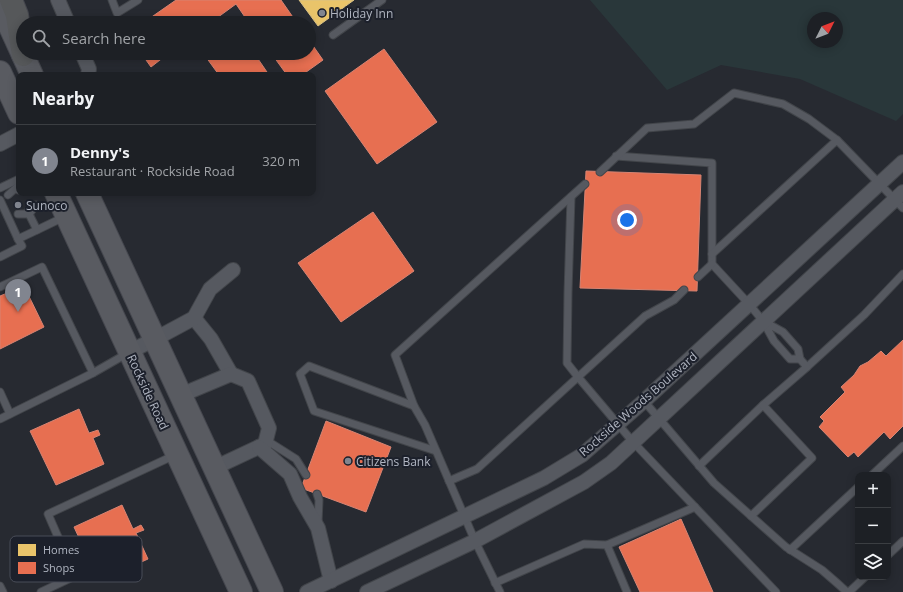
<!DOCTYPE html>
<html lang="en">
<head>
<meta charset="utf-8">
<style>
  body { margin:0; font-family:"Open Sans",sans-serif; background:#25282d; color:#f1f3f6 }
  .controls { position:absolute; right:12px; bottom:12px; display:grid; overflow:hidden; border-radius:8px; box-shadow:0 2px 10px #0003 }
  .controls button { width:36px; height:36px; display:grid; place-items:center; padding:0; border:0; border-bottom:1px solid #3b3e42; background:#1d2025; color:#f1f3f6; font:20px sans-serif }
  .compass { position:absolute; left:807px; top:12px; width:36px; height:36px; border-radius:50%; background:#1d2025; box-shadow:0 2px 10px #0003; rotate:48deg }
  .you { position:absolute; left:627px; top:220px; width:14px; height:14px; margin:-10px; border:3px solid #fff; border-radius:50%; background:#1a73e8; box-shadow:0 0 0 6px #1a73e833 }
  .badge { display:grid; place-items:center; width:26px; height:26px; border-radius:50%; background:#81858f; color:#fff; font-size:13px; font-weight:700 }
  .pin { position:absolute; translate:-50% -33px; filter:drop-shadow(0 1px 2px #0008) }
  .pin::after { content:''; position:absolute; top:21px; width:14px; height:12px; background:inherit; clip-path:polygon(0 0,100% 0,50% 100%) }
  .list { margin:0; padding:0; list-style:none }
  h2 { display:flex; justify-content:space-between; align-items:center; height:52px; margin:0; padding:0 16px; font-size:17px }
  h2 small { font-size:13px; font-weight:400; color:#a0a3a7 }
  .list li { display:grid; grid-template-columns:26px 1fr auto; gap:12px; align-items:center; box-sizing:border-box; height:72px; padding:0 16px; border-top:1px solid #3b3e42 }
  .list b { display:block; font-size:15px; white-space:nowrap }
  .list p { margin:0; font-size:13px; white-space:nowrap; color:#a0a3a7 }
  .list em { font-size:13px; font-style:normal; color:#a0a3a7 }
  .icon { flex:none; width:22px; height:22px; fill:none; stroke:currentColor; stroke-width:2; stroke-linecap:round; stroke-linejoin:round }
  .map { position:relative; flex:none; width:903px; height:592px; overflow:hidden }
  .search { position:absolute; background:#1d2025; box-shadow:0 2px 10px #0003; left:16px; top:16px; width:300px; height:44px; display:flex; align-items:center; gap:10px; box-sizing:border-box; padding:0 14px; border-radius:22px; color:#a0a3a7; font-size:15px }
  .panel { position:absolute; background:#1d2025; box-shadow:0 2px 10px #0003; left:16px; top:72px; width:300px; height:124px; border-radius:8px }
  .map>svg:first-child { display:block }
  .green { fill:#29373a; fill-rule:evenodd }
  .homes { fill:#e9c46a; stroke:#d8c084 }
  .shops { fill:#e76f51; stroke:#d78473 }
  .lines { fill:none; stroke-linecap:round; stroke-linejoin:round }
  .service-casing { stroke:#42454a; stroke-width:9 }
  .minor-casing { stroke:#42454a; stroke-width:16 }
  .primary-casing { stroke:#45474e; stroke-width:24 }
  .motorway-casing { stroke:#44464d; stroke-width:24 }
  .service { stroke:#565960; stroke-width:7 }
  .minor { stroke:#565960; stroke-width:14 }
  .primary { stroke:#595b61; stroke-width:22 }
  .motorway { stroke:#56585a; stroke-width:22 }
  .poi-dot { fill:#81858f; stroke:#1c202b; stroke-width:1.5 }
  .labels { text-anchor:middle; dominant-baseline:central; stroke-width:4; stroke-linejoin:round; paint-order:stroke }
  .poi-label { font-size:12px; fill:#b1b6c2; stroke:#1c202b; text-anchor:start }
  .street-label { font-size:12px; fill:#b1b6c2; stroke:#1c202b }
  .key { fill:#1c202b; stroke:#494d58; stroke-width:1 }
  .key-label { font-size:11px; fill:#b1b6c2 }
</style>
</head>
<body>
<div class="map">
<svg width="903" height="592" viewBox="0 0 903 592">
  <rect width="100%" height="100%" fill="#272a31"/>
  <!-- green -->
  <path class="green" d="M 590,0 L 903,0 L 903,114 L 896,121 L 800,79 L 721,65 L 667,90 ZM 813,18 L 837,18 L 837,42 L 813,42 Z"/>
  <!-- homes -->
  <polygon class="homes" points="299,0 354,0 318,26"/>
  <!-- shops -->
  <g class="shops">
    <polygon points="176,0 281,0 297,23 249,23 236,4 210,23 143,23"/>
    <polygon points="309,40 323,60 302,75 287,75 271,53 309,53"/>
    <polygon points="384,49 437,122 377,164 325,91"/>
    <polygon points="141,53 169,53 151,67"/>
    <polygon points="203,53 254,53 269,75 219,75"/>
    <polygon points="586,171 701,175 697,291 580,288"/>
    <polygon points="373,212 414,271 341,322 298,263"/>
    <polygon points="24,286 44,327 0,349 0,296"/>
    <polygon points="903,340 903,426 890,439 884,432 858,457 854,452 848,457 819,427 824,421 820,417 845,392 841,387 854,375 860,366 868,362 881,351 886,356"/>
    <polygon points="79,409 89,433 98,430 100,435 93,438 104,464 56,485 30,431"/>
    <polygon points="326,421 391,447 366,512 301,488"/>
    <polygon points="122,505 133,529 141,525 144,530 136,533 148,559 99,581 74,527"/>
    <polygon points="681,519 713,592 640,592 619,547"/>
  </g>
  <g class="lines">
    <!-- service casing -->
    <g class="service-casing">
      <g id="service">
        <polyline points="112,0 117,13 138,0"/>
        <polyline points="333,35 382,0"/>
        <polyline points="616,156 712,163 712,264 749,304 763,321 774,341 790,359 800,359 798,349 783,332 763,321"/>
        <polyline points="600,172 647,128 694,124 734,93 783,104 809,119 837,140"/>
        <polyline points="0,188 19,179"/>
        <polyline points="8,195 17,187 18,190"/>
        <polyline points="0,200 18,239 37,230"/>
        <polyline points="28,211 29,214 36,205"/>
        <polyline points="18,214 29,214 37,230 64,217"/>
        <polyline points="712,254 837,140 903,208"/>
        <polyline points="0,257 22,246 18,239"/>
        <polyline points="698,277 712,264"/>
        <polyline points="0,287 42,267 93,373"/>
        <polyline points="684,290 674,300 645,316 578,377 633,442 776,592"/>
        <polyline points="807,367 864,315 903,274"/>
        <polyline points="0,392 10,414"/>
        <polyline points="644,401 714,483 786,547 822,570 837,583 847,592"/>
        <polyline points="414,406 309,366 300,374 314,411 436,451"/>
        <polyline points="0,419 93,373 128,353"/>
        <polyline points="266,440 296,459 306,475"/>
        <polyline points="699,466 763,405 807,367 800,359"/>
        <polyline points="872,475 903,446"/>
        <polyline points="449,481 477,469 578,377 567,363 568,293 571,197"/>
        <polyline points="317,494 319,500 318,523"/>
        <polyline points="751,516 812,458 763,405"/>
        <polyline points="607,545 627,592"/>
        <polyline points="790,550 858,487"/>
        <polyline points="888,555 903,541"/>
        <polyline points="495,583 584,544 607,545 695,507"/>
        <polyline points="0,586 3,592"/>
        <polyline points="41,592 75,576 48,514 175,455"/>
        <polyline points="500,592 475,541 425,425 414,406 395,355 585,184"/>
        <polyline points="849,592 865,577"/>
      </g>
    </g>
    <!-- minor casing -->
    <g class="minor-casing">
      <g id="minor">
        <polyline points="58,0 68,23"/>
        <polyline points="82,53 89,69 88,75"/>
        <polyline points="0,144 19,134"/>
        <polyline points="194,318 211,339 231,374"/>
        <polyline points="129,352 155,339 194,318 210,289 233,270"/>
        <polyline points="181,395 231,374 248,381 269,428 265,444 214,468"/>
        <polyline points="259,447 290,474 300,497 318,528 331,581"/>
        <polyline points="307,592 544,478 582,455 644,401 903,162"/>
        <polyline points="367,592 475,541 584,482 611,463 903,192"/>
      </g>
    </g>
    <!-- primary casing -->
    <g class="primary-casing">
      <g id="primary">
        <polyline points="0,5 32,75"/>
        <polyline points="0,72 19,113"/>
        <polyline points="56,193 241,592"/>
        <polyline points="87,193 272,592"/>
      </g>
    </g>
    <!-- motorway casing -->
    <g class="motorway-casing">
      <polyline id="motorway" points="11,0 17,15 23,55"/>
    </g>
    <!-- service -->
    <use href="#service" class="service"/>
    <!-- minor -->
    <use href="#minor" class="minor"/>
    <!-- primary -->
    <use href="#primary" class="primary"/>
    <!-- motorway -->
    <use href="#motorway" class="motorway"/>
  </g>
  <!-- markers -->
  <g class="poi-dot">
    <circle cx="322" cy="13" r="4"/>
    <circle cx="18" cy="205" r="4"/>
    <circle cx="348" cy="461" r="4"/>
  </g>
  <g class="labels">
    <!-- poi labels -->
    <g class="poi-label">
      <text x="330" y="13">Holiday Inn</text>
      <text x="26" y="205">Sunoco</text>
      <text x="356" y="461">Citizens Bank</text>
    </g>
    <!-- street labels -->
    <g class="street-label">
      <text transform="translate(148 392) rotate(65)">Rockside Road</text>
      <text transform="translate(638 404) rotate(-41)">Rockside Woods Boulevard</text>
    </g>
  </g>
  <!-- legend -->
  <rect x="10" y="536" width="132" height="46" rx="6" class="key"/>
  <rect x="18" y="544" width="18" height="12" fill="#e9c46a"/>
  <rect x="18" y="562" width="18" height="12" fill="#e76f51"/>
  <g class="key-label">
    <text x="43" y="554">Homes</text>
    <text x="43" y="572">Shops</text>
  </g>
</svg>
<div class="controls">
<button>+</button>
<button>−</button>
<button><svg class="icon" aria-label="layers" viewBox="0 0 24 24"><path d="M12 4l9 5-9 5-9-5zM3 14l9 5 9-5"/></svg></button>
</div>
<svg class="compass" viewBox="-18 -18 36 36"><path d="M0-13l5 13h-10z" fill="#e53935"/><path d="M0 13l5-13h-10z" fill="#a0a3a7"/></svg>
<div class="you"></div>
<div class="pin badge" style="left:18px;top:312px">1</div>
<div class="search"><svg class="icon" aria-label="search" viewBox="0 0 24 24"><circle cx="10" cy="10" r="6"/><path d="M15 15l6 6"/></svg>Search here</div>
<section class="panel">
<h2>Nearby<small></small></h2>
<ul class="list">
<li><span class="badge">1</span><div><b>Denny's</b><p>Restaurant · Rockside Road</p></div><em>320 m</em></li>
</ul>
</section>
</div>
</body>
</html>
